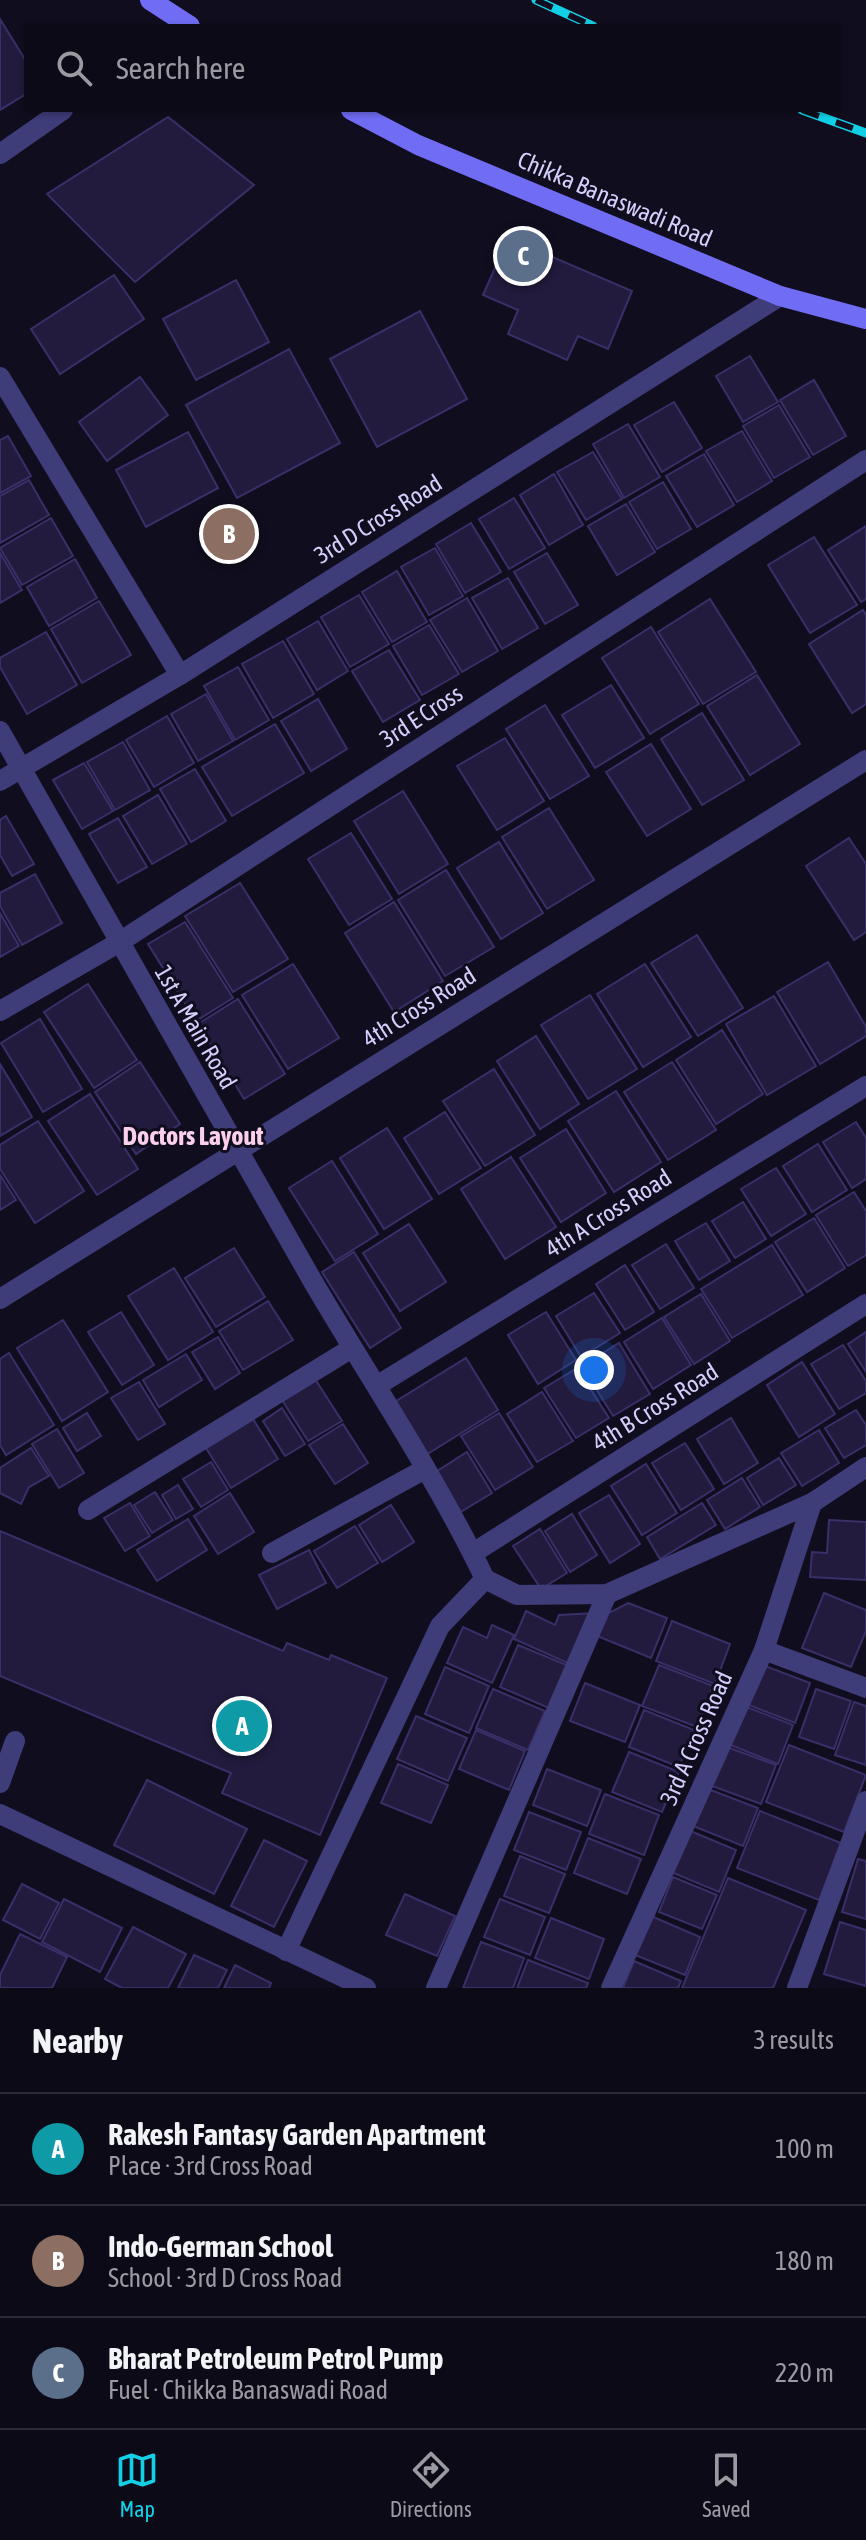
<!DOCTYPE html>
<html lang="en">
<head>
<meta charset="utf-8">
<style>
  body { margin:0; font-family:"Asap Condensed",sans-serif; background:#15131f; color:#f1f3f6 }
  .you { position:absolute; left:594px; top:1370px; width:28px; height:28px; margin:-20px; border:6px solid #fff; border-radius:50%; background:#1a73e8; box-shadow:0 0 0 12px #1a73e833 }
  .badge { display:grid; place-items:center; width:52px; height:52px; border-radius:50%; background:#11cfe5; color:#fff; font-size:26px; font-weight:700 }
  .pin { position:absolute; translate:-50% -50%; border:4px solid #fff; box-shadow:0 2px 8px #0006 }
  .list { margin:0; padding:0; list-style:none }
  h2 { display:flex; justify-content:space-between; align-items:center; height:104px; margin:0; padding:0 32px; font-size:34px }
  h2 small { font-size:26px; font-weight:400; color:#9a9aa1 }
  .list li { display:grid; grid-template-columns:52px 1fr auto; gap:24px; align-items:center; box-sizing:border-box; height:112px; padding:0 32px; border-top:2px solid #2c2b35 }
  .list b { display:block; font-size:30px; white-space:nowrap }
  .list p { margin:0; font-size:26px; white-space:nowrap; color:#9a9aa1 }
  .list em { font-size:26px; font-style:normal; color:#9a9aa1 }
  .icon { flex:none; width:44px; height:44px; fill:none; stroke:currentColor; stroke-width:2; stroke-linecap:round; stroke-linejoin:round }
  .map { position:relative; flex:none; width:866px; height:1988px; overflow:hidden }
  .search { position:absolute; background:#0c0a16; box-shadow:0 2px 6px #0004; left:24px; right:24px; top:24px; height:88px; display:flex; align-items:center; gap:20px; box-sizing:border-box; padding:0 28px; border-radius:0px; color:#9a9aa1; font-size:30px }
  .sheet { height:440px; background:#0c0a16 }
  nav { display:flex; justify-content:space-around; align-items:center; box-sizing:border-box; height:112px; border-top:2px solid #2c2b35; background:#0c0a16; font-size:22px; color:#9a9aa1 }
  nav a { display:grid; justify-items:center; gap:4px }
  nav .on { color:#11cfe5 }
  .map>svg:first-child { display:block }
  .building { fill:#221b3d; stroke:#3a2f68; stroke-width:2 }
  .lines { fill:none; stroke-linecap:round; stroke-linejoin:round }
  .minor { stroke:#3e3c79; stroke-width:20 }
  .tertiary { stroke:#3e3c79; stroke-width:20 }
  .secondary { stroke:#706cf4; stroke-width:20 }
  .rail-casing { stroke:#11cfe5; stroke-width:9 }
  .rail { stroke:#100e1e; stroke-width:6; stroke-dasharray:18; stroke-linecap:butt }
  .labels { text-anchor:middle; dominant-baseline:central; stroke-width:6; stroke-linejoin:round; paint-order:stroke }
  .street-label { font-size:24px; fill:#d3cefb; stroke:#100e1e }
  .neighbourhood-label { font-size:26px; font-weight:bold; fill:#fcd0ec; stroke:#100e1e }
</style>
</head>
<body>
<div class="map">
<svg width="866" height="1988" viewBox="0 0 866 1988">
  <rect width="100%" height="100%" fill="#100e1e"/>
  <!-- building -->
  <g class="building">
    <polygon points="0,19 26,61 26,94 0,110"/>
    <polygon points="168,117 254,185 135,282 47,194"/>
    <polygon points="508,238 632,291 608,349 578,336 567,360 508,334 518,310 483,295"/>
    <polygon points="114,275 144,319 60,374 31,329"/>
    <polygon points="236,280 269,342 196,380 163,319"/>
    <polygon points="420,311 467,399 377,447 330,359"/>
    <polygon points="289,349 340,443 237,498 186,405"/>
    <polygon points="750,356 778,402 743,422 716,376"/>
    <polygon points="140,377 168,415 107,461 79,422"/>
    <polygon points="814,380 846,436 813,455 780,400"/>
    <polygon points="674,402 702,448 662,472 634,425"/>
    <polygon points="779,405 810,457 774,478 743,426"/>
    <polygon points="628,424 660,477 624,498 593,444"/>
    <polygon points="742,431 772,481 737,502 706,451"/>
    <polygon points="188,432 218,488 146,527 116,470"/>
    <polygon points="8,436 31,476 0,493 0,440"/>
    <polygon points="593,452 622,499 586,520 557,472"/>
    <polygon points="704,454 734,505 697,527 666,476"/>
    <polygon points="554,474 583,525 549,545 520,495"/>
    <polygon points="29,480 49,515 0,543 0,496"/>
    <polygon points="663,482 691,529 657,549 629,502"/>
    <polygon points="514,498 545,548 509,569 479,519"/>
    <polygon points="626,504 655,552 617,575 588,526"/>
    <polygon points="51,518 73,556 22,585 0,548"/>
    <polygon points="471,523 501,572 465,593 436,544"/>
    <polygon points="866,526 866,599 861,602 828,550"/>
    <polygon points="814,537 857,605 810,633 768,565"/>
    <polygon points="435,548 463,596 429,615 401,567"/>
    <polygon points="0,553 22,590 0,603"/>
    <polygon points="547,553 578,605 545,624 514,572"/>
    <polygon points="75,559 97,598 49,626 27,587"/>
    <polygon points="397,571 427,622 392,642 362,592"/>
    <polygon points="508,578 538,628 502,649 472,598"/>
    <polygon points="359,595 389,644 350,667 321,617"/>
    <polygon points="467,598 498,651 462,672 430,620"/>
    <polygon points="710,599 756,672 703,704 658,632"/>
    <polygon points="99,601 131,655 82,683 51,629"/>
    <polygon points="863,610 866,615 866,704 852,713 809,644"/>
    <polygon points="318,621 348,671 317,690 287,639"/>
    <polygon points="429,625 459,674 422,695 393,646"/>
    <polygon points="651,627 699,704 650,734 602,658"/>
    <polygon points="46,632 77,685 27,714 0,667 0,658"/>
    <polygon points="283,641 314,694 273,718 242,664"/>
    <polygon points="389,650 420,700 383,722 352,671"/>
    <polygon points="238,667 269,720 235,740 204,686"/>
    <polygon points="757,675 800,744 750,775 707,706"/>
    <polygon points="611,685 644,738 595,768 562,715"/>
    <polygon points="206,694 233,741 198,761 171,714"/>
    <polygon points="318,699 347,749 311,771 281,721"/>
    <polygon points="545,705 589,776 550,799 506,729"/>
    <polygon points="702,713 744,780 702,805 661,739"/>
    <polygon points="167,716 194,763 154,787 126,740"/>
    <polygon points="275,724 304,773 232,816 202,767"/>
    <polygon points="505,738 544,801 497,830 457,766"/>
    <polygon points="123,742 150,790 115,810 87,762"/>
    <polygon points="651,744 691,809 647,836 606,772"/>
    <polygon points="84,763 113,811 82,829 53,780"/>
    <polygon points="195,769 226,821 191,842 160,789"/>
    <polygon points="403,791 448,864 399,894 354,821"/>
    <polygon points="158,795 187,844 152,864 123,816"/>
    <polygon points="549,808 594,880 547,909 502,837"/>
    <polygon points="6,816 34,864 12,876 0,855 0,820"/>
    <polygon points="118,818 147,867 118,883 89,834"/>
    <polygon points="351,833 392,899 349,925 308,859"/>
    <polygon points="849,838 866,864 866,932 854,940 806,866"/>
    <polygon points="499,842 543,913 501,939 457,868"/>
    <polygon points="446,870 494,947 445,976 398,900"/>
    <polygon points="35,874 62,923 22,945 0,906 0,893"/>
    <polygon points="240,883 288,959 233,992 185,916"/>
    <polygon points="394,902 443,981 394,1012 345,933"/>
    <polygon points="0,913 19,946 0,957"/>
    <polygon points="185,922 233,998 196,1021 148,944"/>
    <polygon points="697,935 743,1008 698,1036 651,963"/>
    <polygon points="828,962 866,1027 866,1036 820,1064 777,992"/>
    <polygon points="293,964 339,1038 288,1069 242,995"/>
    <polygon points="645,964 691,1037 643,1067 597,994"/>
    <polygon points="88,984 137,1060 94,1088 44,1012"/>
    <polygon points="590,995 637,1069 588,1099 541,1025"/>
    <polygon points="774,996 816,1066 767,1095 726,1024"/>
    <polygon points="238,999 285,1074 244,1099 198,1024"/>
    <polygon points="40,1019 82,1089 43,1112 1,1043"/>
    <polygon points="722,1030 763,1094 716,1124 676,1060"/>
    <polygon points="536,1036 579,1104 540,1129 497,1061"/>
    <polygon points="140,1062 180,1124 136,1154 95,1092"/>
    <polygon points="672,1062 716,1130 668,1160 624,1092"/>
    <polygon points="0,1064 32,1117 0,1136"/>
    <polygon points="494,1069 535,1135 485,1166 443,1101"/>
    <polygon points="616,1091 661,1162 614,1192 568,1121"/>
    <polygon points="90,1094 138,1169 97,1195 48,1121"/>
    <polygon points="445,1112 481,1168 439,1194 404,1138"/>
    <polygon points="38,1121 84,1191 35,1223 0,1169 0,1145"/>
    <polygon points="856,1122 866,1138 866,1179 852,1188 823,1142"/>
    <polygon points="387,1128 432,1199 384,1229 340,1158"/>
    <polygon points="566,1129 606,1193 561,1222 520,1158"/>
    <polygon points="818,1144 847,1190 812,1212 783,1166"/>
    <polygon points="511,1157 556,1227 505,1259 461,1189"/>
    <polygon points="332,1161 378,1234 335,1261 289,1188"/>
    <polygon points="776,1168 806,1214 771,1236 741,1189"/>
    <polygon points="0,1175 16,1200 0,1210"/>
    <polygon points="854,1192 866,1211 866,1255 848,1266 816,1215"/>
    <polygon points="743,1202 766,1239 735,1258 712,1221"/>
    <polygon points="814,1218 845,1268 807,1292 775,1242"/>
    <polygon points="706,1223 730,1261 699,1280 675,1241"/>
    <polygon points="409,1224 446,1282 400,1311 363,1253"/>
    <polygon points="666,1244 694,1288 660,1309 632,1265"/>
    <polygon points="772,1245 803,1295 732,1338 701,1289"/>
    <polygon points="234,1248 265,1297 216,1327 185,1278"/>
    <polygon points="354,1252 401,1328 370,1348 322,1272"/>
    <polygon points="625,1265 654,1312 625,1330 596,1284"/>
    <polygon points="174,1268 213,1332 168,1360 128,1296"/>
    <polygon points="594,1293 620,1333 581,1357 556,1316"/>
    <polygon points="701,1294 730,1341 694,1364 664,1317"/>
    <polygon points="268,1301 293,1340 243,1370 219,1331"/>
    <polygon points="121,1312 154,1365 122,1385 88,1332"/>
    <polygon points="546,1312 576,1360 538,1384 508,1335"/>
    <polygon points="662,1318 691,1365 653,1389 624,1342"/>
    <polygon points="63,1320 108,1392 62,1421 17,1348"/>
    <polygon points="866,1332 866,1372 848,1344"/>
    <polygon points="218,1337 240,1373 215,1389 192,1352"/>
    <polygon points="619,1343 650,1394 613,1416 582,1366"/>
    <polygon points="843,1345 866,1381 866,1393 839,1409 811,1364"/>
    <polygon points="9,1353 54,1425 6,1455 0,1445 0,1359"/>
    <polygon points="186,1354 202,1380 159,1407 143,1380"/>
    <polygon points="466,1358 498,1410 426,1455 393,1403"/>
    <polygon points="802,1362 835,1414 799,1437 767,1385"/>
    <polygon points="577,1368 609,1418 576,1438 544,1388"/>
    <polygon points="315,1379 342,1421 308,1441 282,1400"/>
    <polygon points="139,1382 165,1424 138,1440 111,1398"/>
    <polygon points="542,1392 573,1441 537,1462 507,1414"/>
    <polygon points="282,1408 305,1444 285,1456 263,1421"/>
    <polygon points="856,1410 866,1425 866,1445 844,1458 825,1428"/>
    <polygon points="87,1413 101,1436 77,1451 63,1428"/>
    <polygon points="499,1413 533,1467 495,1490 461,1436"/>
    <polygon points="731,1418 758,1463 724,1484 697,1439"/>
    <polygon points="253,1419 278,1459 231,1488 206,1448"/>
    <polygon points="343,1424 368,1463 335,1484 309,1445"/>
    <polygon points="57,1429 84,1473 59,1488 32,1444"/>
    <polygon points="819,1430 839,1463 802,1486 781,1453"/>
    <polygon points="685,1443 714,1489 681,1510 652,1463"/>
    <polygon points="31,1448 49,1476 29,1487 21,1504 0,1493 0,1468"/>
    <polygon points="467,1452 492,1493 459,1513 434,1473"/>
    <polygon points="779,1458 796,1485 763,1505 747,1478"/>
    <polygon points="211,1462 228,1490 201,1507 183,1479"/>
    <polygon points="646,1464 677,1513 642,1535 611,1486"/>
    <polygon points="742,1478 760,1507 725,1529 707,1500"/>
    <polygon points="178,1485 193,1509 176,1519 162,1495"/>
    <polygon points="155,1492 173,1520 152,1533 134,1505"/>
    <polygon points="230,1493 254,1532 218,1554 194,1516"/>
    <polygon points="609,1495 640,1544 610,1563 579,1513"/>
    <polygon points="130,1503 150,1536 125,1551 104,1518"/>
    <polygon points="702,1503 716,1525 660,1559 647,1537"/>
    <polygon points="391,1505 414,1542 382,1562 359,1525"/>
    <polygon points="572,1514 597,1555 570,1572 545,1531"/>
    <polygon points="188,1519 207,1550 157,1581 137,1550"/>
    <polygon points="829,1520 866,1522 866,1580 810,1577 812,1552 827,1553"/>
    <polygon points="355,1526 378,1563 337,1588 314,1551"/>
    <polygon points="540,1529 567,1573 541,1589 513,1546"/>
    <polygon points="0,1531 283,1651 287,1643 329,1660 331,1655 387,1678 320,1835 222,1793 231,1773 0,1676"/>
    <polygon points="309,1550 326,1583 277,1609 259,1575"/>
    <polygon points="824,1593 866,1610 866,1631 851,1667 802,1648"/>
    <polygon points="628,1603 667,1618 651,1658 597,1636 607,1614"/>
    <polygon points="526,1611 555,1625 559,1615 595,1613 572,1665 514,1639"/>
    <polygon points="672,1621 730,1644 715,1684 656,1661"/>
    <polygon points="492,1625 514,1635 492,1683 447,1663 463,1627 487,1638"/>
    <polygon points="518,1645 569,1666 551,1709 500,1687"/>
    <polygon points="760,1664 810,1683 795,1723 744,1703"/>
    <polygon points="659,1665 713,1686 697,1727 642,1706"/>
    <polygon points="445,1667 489,1686 469,1733 425,1714"/>
    <polygon points="585,1683 640,1705 625,1742 570,1721"/>
    <polygon points="493,1689 545,1711 528,1750 476,1728"/>
    <polygon points="816,1689 851,1701 834,1749 799,1737"/>
    <polygon points="854,1702 866,1706 866,1765 835,1755"/>
    <polygon points="744,1706 793,1725 778,1764 728,1744"/>
    <polygon points="644,1710 694,1730 679,1767 629,1747"/>
    <polygon points="416,1716 467,1738 448,1781 397,1759"/>
    <polygon points="476,1730 525,1751 509,1790 459,1769"/>
    <polygon points="789,1745 866,1775 844,1832 766,1802"/>
    <polygon points="727,1747 776,1765 761,1804 712,1786"/>
    <polygon points="629,1752 679,1772 662,1812 612,1792"/>
    <polygon points="398,1764 448,1785 431,1823 381,1803"/>
    <polygon points="547,1769 601,1790 587,1826 533,1805"/>
    <polygon points="147,1780 247,1829 214,1894 114,1845"/>
    <polygon points="708,1789 758,1808 743,1846 693,1826"/>
    <polygon points="605,1794 659,1815 644,1855 589,1834"/>
    <polygon points="760,1811 841,1843 819,1900 737,1868"/>
    <polygon points="529,1812 581,1832 566,1870 514,1850"/>
    <polygon points="688,1830 736,1850 719,1892 671,1872"/>
    <polygon points="588,1838 641,1859 627,1894 574,1873"/>
    <polygon points="264,1840 307,1861 274,1927 231,1906"/>
    <polygon points="520,1856 565,1874 549,1913 504,1896"/>
    <polygon points="858,1859 866,1861 866,1919 842,1912"/>
    <polygon points="673,1877 717,1895 702,1929 659,1912"/>
    <polygon points="728,1878 806,1910 773,1988 682,1988"/>
    <polygon points="22,1884 59,1903 40,1939 3,1920"/>
    <polygon points="405,1894 455,1916 437,1956 386,1935"/>
    <polygon points="64,1899 122,1928 100,1972 42,1942"/>
    <polygon points="500,1899 545,1917 530,1955 484,1937"/>
    <polygon points="651,1916 700,1937 685,1975 635,1955"/>
    <polygon points="551,1918 604,1939 589,1979 535,1958"/>
    <polygon points="840,1922 866,1930 866,1986 824,1974"/>
    <polygon points="133,1927 186,1954 168,1988 122,1988 105,1979"/>
    <polygon points="20,1934 67,1957 52,1988 0,1988 0,1975"/>
    <polygon points="481,1942 524,1958 513,1988 463,1988"/>
    <polygon points="194,1955 227,1970 218,1988 178,1988"/>
    <polygon points="528,1960 588,1983 586,1988 517,1988"/>
    <polygon points="634,1961 681,1981 678,1988 623,1988"/>
    <polygon points="235,1965 271,1983 269,1988 224,1988"/>
  </g>
  <g class="lines">
    <!-- minor -->
    <g class="minor">
      <polyline points="0,154 63,110"/>
      <polyline points="0,377 180,675"/>
      <path d="M 0,731 C 103,914 207,1097 312,1280 C 370,1379 435,1475 485,1579 L 517,1595 L 607,1594 L 812,1503 L 866,1467"/>
      <polyline points="0,781 180,675 780,296"/>
      <polyline points="0,1011 118,943 866,460"/>
      <polyline points="378,1385 866,1086"/>
      <polyline points="88,1510 352,1348"/>
      <polyline points="272,1553 425,1469"/>
      <polyline points="473,1553 866,1304"/>
      <polyline points="764,1650 866,1688"/>
      <polyline points="0,1783 15,1741"/>
      <polyline points="0,1814 366,1988"/>
      <polyline points="286,1951 440,1626 485,1579"/>
      <polyline points="436,1988 607,1594"/>
      <polyline points="611,1988 764,1650 812,1503"/>
      <polyline points="797,1988 866,1801"/>
    </g>
    <!-- tertiary -->
    <polyline class="tertiary" points="0,1299 866,760"/>
    <!-- secondary -->
    <g class="secondary">
      <polyline points="150,0 190,26"/>
      <polyline points="351,110 418,145 780,296 866,319"/>
    </g>
    <!-- rail casing -->
    <g class="rail-casing">
      <g id="rail">
        <polyline points="536,0 593,26"/>
        <polyline points="802,110 866,133"/>
      </g>
    </g>
    <!-- rail -->
    <use href="#rail" class="rail"/>
  </g>
  <g class="labels">
    <!-- street labels -->
    <g class="street-label">
      <text transform="translate(615 199) rotate(23)">Chikka Banaswadi Road</text>
      <text transform="translate(378 519) rotate(-32)">3rd D Cross Road</text>
      <text transform="translate(421 716) rotate(-33)">3rd E Cross</text>
      <text transform="translate(419 1007) rotate(-32)">4th Cross Road</text>
      <text transform="translate(196 1027) rotate(60)">1st A Main Road</text>
      <text transform="translate(608 1213) rotate(-32)">4th A Cross Road</text>
      <text transform="translate(655 1407) rotate(-32)">4th B Cross Road</text>
      <text transform="translate(696 1738) rotate(-66)">3rd A Cross Road</text>
    </g>
    <!-- neighbourhood labels -->
    <g class="neighbourhood-label">
      <text x="193" y="1136">Doctors Layout</text>
    </g>
  </g>
</svg>
<div class="you"></div>
<div class="pin badge" style="left:242px;top:1726px;background:#0f9aa8">A</div>
<div class="pin badge" style="left:229px;top:534px;background:#8d6e63">B</div>
<div class="pin badge" style="left:523px;top:256px;background:#5c6f8a">C</div>
<div class="search"><svg class="icon" aria-label="search" viewBox="0 0 24 24"><circle cx="10" cy="10" r="6"/><path d="M15 15l6 6"/></svg>Search here</div>
</div>
<section class="sheet">
<h2>Nearby<small>3 results</small></h2>
<ul class="list">
<li><span class="badge" style="background:#0f9aa8">A</span><div><b>Rakesh Fantasy Garden Apartment</b><p>Place · 3rd Cross Road</p></div><em>100 m</em></li>
<li><span class="badge" style="background:#8d6e63">B</span><div><b>Indo-German School</b><p>School · 3rd D Cross Road</p></div><em>180 m</em></li>
<li><span class="badge" style="background:#5c6f8a">C</span><div><b>Bharat Petroleum Petrol Pump</b><p>Fuel · Chikka Banaswadi Road</p></div><em>220 m</em></li>
</ul>
</section>
<nav>
<a class="on"><svg class="icon" aria-label="map" viewBox="0 0 24 24"><path d="M3 6l6-2 6 2 6-2v14l-6 2-6-2-6 2zM9 4v14M15 6v14"/></svg>Map</a>
<a><svg class="icon" aria-label="directions" viewBox="0 0 24 24"><path d="M12 3l9 9-9 9-9-9zM9 14v-3h6M13 9l2 2-2 2"/></svg>Directions</a>
<a><svg class="icon" aria-label="saved" viewBox="0 0 24 24"><path d="M7 4h10v16l-5-4-5 4z"/></svg>Saved</a>
</nav>
</body>
</html>
